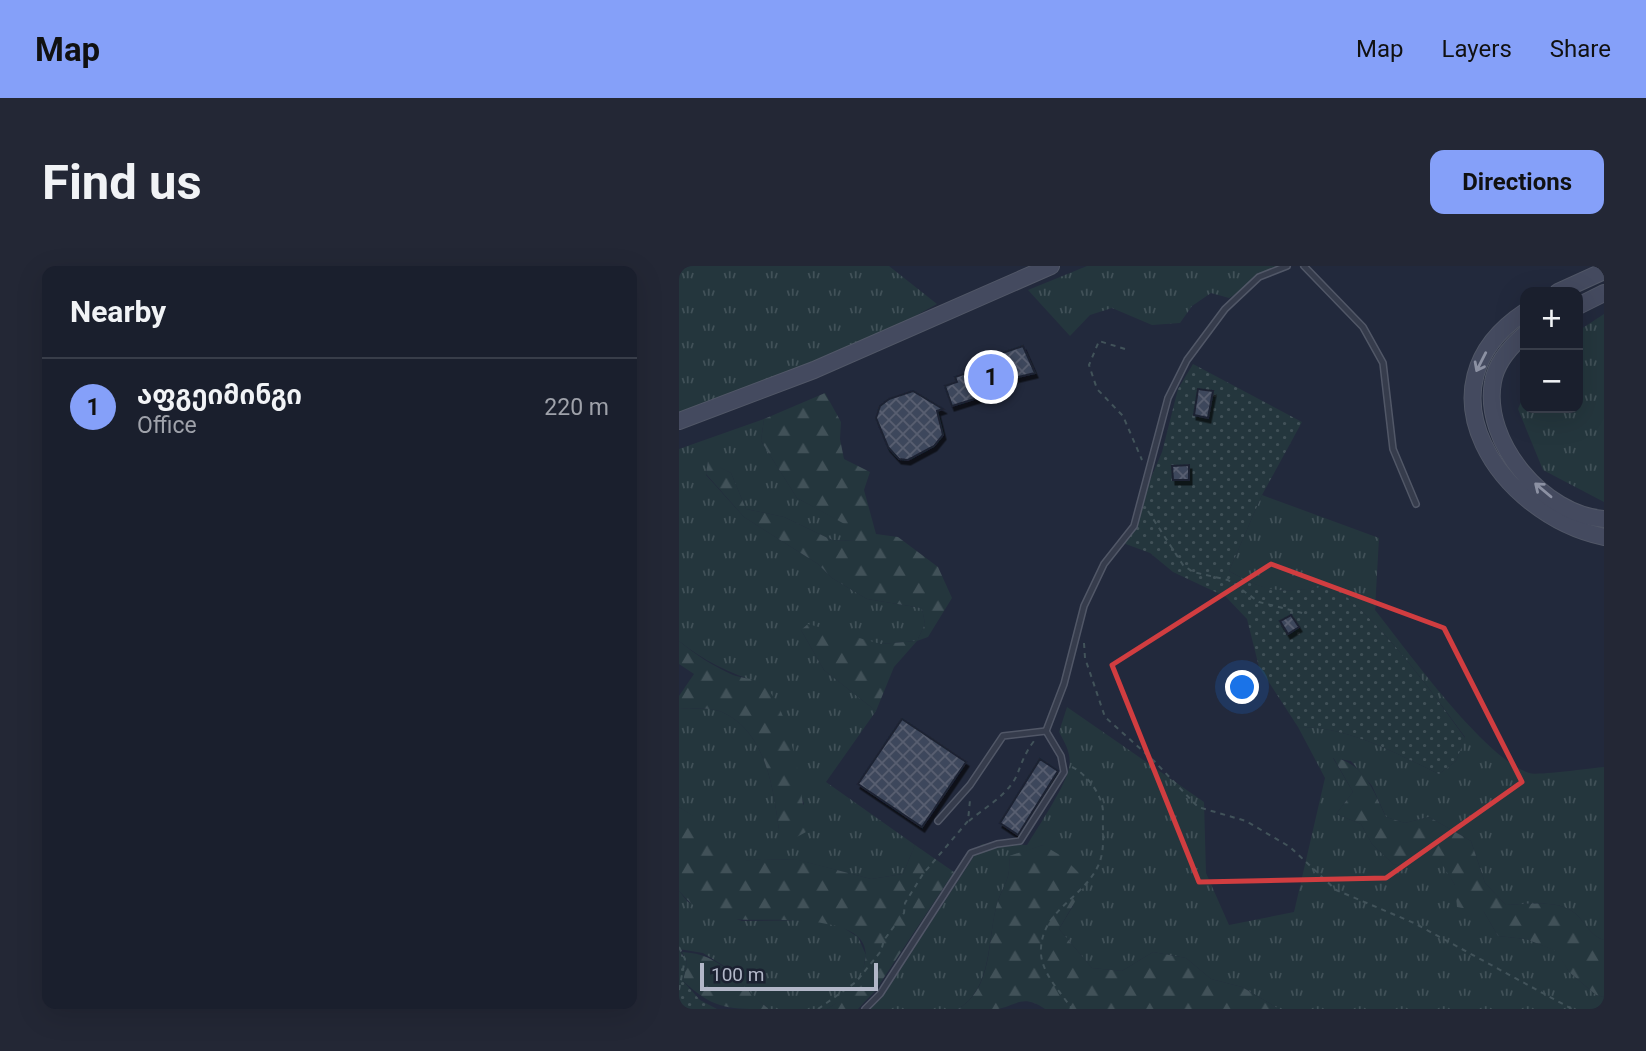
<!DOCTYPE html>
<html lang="en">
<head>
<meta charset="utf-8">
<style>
  body { margin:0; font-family:Roboto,"Noto Sans Georgian",sans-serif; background:#232735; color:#f1f3f6 }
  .controls { position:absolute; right:21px; top:21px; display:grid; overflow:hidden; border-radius:14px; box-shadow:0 7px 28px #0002 }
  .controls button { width:63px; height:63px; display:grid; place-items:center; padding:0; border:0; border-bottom:2px solid #383d49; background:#1a1f2d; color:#f1f3f6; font:35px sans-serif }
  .scale { position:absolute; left:21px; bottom:18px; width:178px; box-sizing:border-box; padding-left:7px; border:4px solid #b2b7c8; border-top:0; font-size:19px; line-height:24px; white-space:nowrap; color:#b2b7c8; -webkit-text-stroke:5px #1b2131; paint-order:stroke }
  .you { position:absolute; left:564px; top:422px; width:24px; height:24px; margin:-18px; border:5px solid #fff; border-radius:50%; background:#1a73e8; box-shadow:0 0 0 10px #1a73e833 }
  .badge { display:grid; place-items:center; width:46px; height:46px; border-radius:50%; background:#85a0f9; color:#111; font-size:23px; font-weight:700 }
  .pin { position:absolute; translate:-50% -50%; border:4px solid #fff; box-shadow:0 2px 7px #0006 }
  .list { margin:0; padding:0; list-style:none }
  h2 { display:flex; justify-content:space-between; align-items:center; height:91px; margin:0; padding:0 28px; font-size:30px }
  h2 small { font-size:23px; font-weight:400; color:#9fa2aa }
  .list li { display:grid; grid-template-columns:46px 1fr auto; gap:21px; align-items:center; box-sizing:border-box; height:98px; padding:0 28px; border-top:2px solid #383d49 }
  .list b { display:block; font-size:26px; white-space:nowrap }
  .list p { margin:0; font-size:23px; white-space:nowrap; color:#9fa2aa }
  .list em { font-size:23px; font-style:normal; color:#9fa2aa }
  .map { position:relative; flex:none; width:925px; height:743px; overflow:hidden; border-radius:14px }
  header { display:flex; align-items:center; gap:42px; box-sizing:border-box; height:98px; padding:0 35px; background:#85a0f9; color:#111 }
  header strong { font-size:33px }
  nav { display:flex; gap:38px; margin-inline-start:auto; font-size:24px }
  .intro { display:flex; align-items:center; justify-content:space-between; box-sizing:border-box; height:168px; padding:0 42px }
  h1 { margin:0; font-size:49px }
  .button { padding:18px 32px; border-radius:14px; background:#85a0f9; color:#111; font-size:24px; font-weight:700 }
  main { display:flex; gap:42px; padding:0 42px }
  aside { flex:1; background:#1a1f2d; border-radius:14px; box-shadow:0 7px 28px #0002 }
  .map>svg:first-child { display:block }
  .grass { fill:url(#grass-tufts) }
  .forest { fill:url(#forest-firs) }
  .garden { fill:url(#garden-dots) }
  .building { fill:url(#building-cross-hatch); stroke:#1d2333; stroke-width:2; filter:url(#shadow) }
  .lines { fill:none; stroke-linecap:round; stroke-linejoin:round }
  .service-casing { stroke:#515767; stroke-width:8 }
  .secondary-casing { stroke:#515767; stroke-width:18 }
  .path { stroke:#42535a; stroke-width:2; stroke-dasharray:5 5; stroke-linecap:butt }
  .service { stroke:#363c4c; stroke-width:5 }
  .secondary { stroke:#444a5f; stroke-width:16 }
  .oneway { stroke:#8c91a3 }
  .marked { fill:none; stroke:#d13d40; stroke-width:5; stroke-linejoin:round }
</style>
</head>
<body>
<header>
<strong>Map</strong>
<nav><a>Map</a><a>Layers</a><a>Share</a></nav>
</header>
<div class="intro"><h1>Find us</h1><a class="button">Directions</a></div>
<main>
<aside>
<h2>Nearby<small></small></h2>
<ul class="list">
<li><span class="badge">1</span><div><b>აფგეიმინგი</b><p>Office</p></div><em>220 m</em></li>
</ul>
</aside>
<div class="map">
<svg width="925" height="743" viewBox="0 0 925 743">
  <defs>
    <pattern id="grass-tufts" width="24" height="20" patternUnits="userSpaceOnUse" patternTransform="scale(1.75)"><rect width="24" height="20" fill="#24363d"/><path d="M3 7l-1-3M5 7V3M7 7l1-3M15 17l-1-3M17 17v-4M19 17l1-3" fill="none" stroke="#415158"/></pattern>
    <pattern id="forest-firs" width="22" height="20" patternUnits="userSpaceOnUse" patternTransform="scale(1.75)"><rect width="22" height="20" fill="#24363d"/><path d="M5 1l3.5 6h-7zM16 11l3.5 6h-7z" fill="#415158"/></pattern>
    <pattern id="garden-dots" width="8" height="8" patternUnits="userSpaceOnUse" patternTransform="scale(1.75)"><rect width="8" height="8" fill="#24363d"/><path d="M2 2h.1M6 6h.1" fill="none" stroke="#415158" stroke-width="1.8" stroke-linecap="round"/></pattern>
    <pattern id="building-cross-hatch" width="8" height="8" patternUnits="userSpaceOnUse" patternTransform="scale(1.75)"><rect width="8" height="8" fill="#3e475b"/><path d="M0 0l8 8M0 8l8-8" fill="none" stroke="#585f71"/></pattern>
    <filter id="shadow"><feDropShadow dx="2.5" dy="4.5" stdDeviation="0" flood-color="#0009"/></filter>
  </defs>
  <rect width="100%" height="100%" fill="#22293c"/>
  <!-- grass -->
  <g class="grass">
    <path d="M 0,0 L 210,0 L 258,38 C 177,84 88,114 0,147 Z"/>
    <polygon points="408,0 605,0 550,32 532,27 513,40 501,57 473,59 433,42 411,49 391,70 349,24"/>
    <polygon points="925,48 925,236 864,204 839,143 846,126 846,142 899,142 899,65"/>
    <path d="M 85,153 L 82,175 L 118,232 L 172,261 L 177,275 L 153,274 L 105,251 L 67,243 L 52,207 L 29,196 L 27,209 L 65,251 L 139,298 L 153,312 L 188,333 L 243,342 L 246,358 L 238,375 L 202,378 L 122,364 L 145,404 L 197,445 L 147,516 L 236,579 L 224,608 L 192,613 L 119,594 L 82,593 L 51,597 L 29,560 L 0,541 L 0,442 C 13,443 32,441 43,446 C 87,466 94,521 100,564 L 125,538 L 81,417 C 50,407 25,395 0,375 L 0,183 Z"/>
    <path d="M 583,229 L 700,272 L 696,344 C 728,384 804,491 850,507 C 859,510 911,502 925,501 L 925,674 C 912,670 907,658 897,648 C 881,633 848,638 827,639 L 806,617 L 792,575 L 750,551 L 726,557 L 707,551 L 693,520 L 672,495 L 654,492 L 674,526 L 657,548 L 682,558 L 693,578 L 715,599 L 758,589 L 776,619 L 805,646 L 819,670 L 847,673 L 878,685 L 890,706 L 917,729 L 925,731 L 925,743 L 600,743 L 563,721 L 532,713 L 507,692 L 474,686 L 443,705 L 413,702 L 380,663 L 394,640 L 364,579 L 330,591 C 332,614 325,617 318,638 C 308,673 314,722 279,743 L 191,743 L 204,730 L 303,578 L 348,579 C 358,563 387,519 390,502 C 393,488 386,477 380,466 L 388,441 L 525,536 L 527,607 L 550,659 L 615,646 L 646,512 L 619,461 C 671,461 714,486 760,508 L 777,495 L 786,471 C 746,416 708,364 655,320 C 603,325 598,332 550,305 Z"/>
    <polygon points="0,625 9,636 63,655 134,654 160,659 179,671 187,689 182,714 174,727 148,743 90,743 73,729 50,703 24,687 0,683"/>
  </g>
  <!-- forest -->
  <g class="forest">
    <polygon points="146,127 162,156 161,173 165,193 191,206 185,224 197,268 219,271 259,301 273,332 249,371 238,375 215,401 197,445 145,404 122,364 129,358 202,378 238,375 246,358 243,342 188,333 153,312 139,298 65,251 27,208 29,195 52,207 67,243 105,251 153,274 176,275 171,261 118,232 82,175 85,153"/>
    <path d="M 0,375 C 17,389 34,400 54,409 C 62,412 72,412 80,416 C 112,434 124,531 127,566 L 116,572 L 100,564 C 94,521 87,466 43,446 C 32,441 13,443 0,442 L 0,430 L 15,408 L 0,398 Z"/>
    <path d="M 654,491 C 686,498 694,524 707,551 L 726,557 L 750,551 L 792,575 L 806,617 L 827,639 C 848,638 881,633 897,648 C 907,658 912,670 925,674 L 925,731 L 917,729 L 890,706 L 877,685 L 847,673 L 819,670 L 805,646 L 778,641 L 776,619 L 758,590 L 715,599 L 693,578 L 682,558 L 657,548 L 674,526 Z"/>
    <path d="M 0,541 L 29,559 L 51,596 L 82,593 L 120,594 L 192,613 L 224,608 L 236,579 L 275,606 L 196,725 L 179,743 L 148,743 C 171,729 180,721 186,695 C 198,638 63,660 34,651 C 21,647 9,635 0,625 Z"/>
    <path d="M 364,579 L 384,591 L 408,615 L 380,663 L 413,702 L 443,705 L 474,686 L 507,692 L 532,713 L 563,721 L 600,743 L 366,743 C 344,728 338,739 319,743 C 306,743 291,743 279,743 C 315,722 308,673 318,638 C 325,617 332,614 330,590 Z"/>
    <path d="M 3,686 C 46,688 59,719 90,743 C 47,743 35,743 4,715 L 8,696 Z"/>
  </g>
  <!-- garden -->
  <g class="garden">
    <path d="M 514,98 L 623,156 L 583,229 L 550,305 C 596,331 605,325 655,320 C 708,364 746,416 786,472 L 777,495 L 760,508 C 714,486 671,461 619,461 L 580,401 L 568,353 L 547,331 L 494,306 L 471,287 L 444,277 L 483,186 L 499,123 Z"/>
    <polygon points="0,683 8,696 4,715 21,734 38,743 0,743"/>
  </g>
  <!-- building -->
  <g class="building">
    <polygon points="344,80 356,107 319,116 321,125 273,140 266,120 278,116 276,111 299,103 297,96"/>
    <polygon points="519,123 534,125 529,152 515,149"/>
    <polygon points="234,125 264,143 258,145 264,169 255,180 229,194 220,193 209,181 197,152 201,140 210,133"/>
    <polygon points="510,199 510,214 494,214 493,200"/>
    <polygon points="612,349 620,361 609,368 601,355"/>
    <polygon points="223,453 287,496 243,561 179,518"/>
    <polygon points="361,493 379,505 339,569 321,557"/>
  </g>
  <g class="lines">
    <!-- service casing -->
    <g class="service-casing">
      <g id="service">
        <polyline points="625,0 684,61 704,97 714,183 737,238"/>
        <polyline points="367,465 385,418 405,340 425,298 455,260 489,132 508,94 546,43 580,11 608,0"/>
        <polyline points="259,555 291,519 324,470 367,465"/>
        <polyline points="186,743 201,728 292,587 318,578 341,575 385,506 382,490 367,465"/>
      </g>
    </g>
    <!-- secondary casing -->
    <g class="secondary-casing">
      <g id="secondary">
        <polyline points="879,26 925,5"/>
        <polyline points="899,40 925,27"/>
        <path d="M 846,46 C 734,120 821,249 925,271"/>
        <path d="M 846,68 C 832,80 817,97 814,116 C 803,176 865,249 925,253"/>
        <polyline points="0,155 135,104 372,0"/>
      </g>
    </g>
    <!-- path -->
    <g class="path">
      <polyline points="446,83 420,75 410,99 418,123 444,150 463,194"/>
      <polyline points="469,245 504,299 514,306 549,314 580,336 627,348"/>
      <polyline points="405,377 406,392 426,451 475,495 519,541 567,555 611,581 657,624 735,657 893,743"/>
      <path d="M 393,501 C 408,508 425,531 424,548 C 423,565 427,583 419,600 C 404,632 364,644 362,682 C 360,705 381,725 393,743"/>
      <path d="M 290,555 C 305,542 329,529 338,509 C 343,496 346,487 355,475"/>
      <polyline points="0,681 6,693 0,724"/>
      <polyline points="139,743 177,716 202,685 205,674 225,647 226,637 244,608 289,555 291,534"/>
    </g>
    <!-- service -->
    <use href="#service" class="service"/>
    <!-- secondary -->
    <use href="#secondary" class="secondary"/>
  </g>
  <!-- one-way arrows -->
  <defs><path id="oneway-shaft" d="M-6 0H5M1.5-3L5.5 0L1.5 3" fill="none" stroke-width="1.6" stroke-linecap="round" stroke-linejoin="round" transform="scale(1.75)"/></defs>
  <g class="oneway">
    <use href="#oneway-shaft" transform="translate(802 96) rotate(117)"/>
    <use href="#oneway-shaft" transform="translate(864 224) rotate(-140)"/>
  </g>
  <!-- marked area -->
  <path class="marked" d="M 592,298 L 765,362 L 843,516 L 707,612 L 520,616 L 433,399 Z"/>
</svg>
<div class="controls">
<button>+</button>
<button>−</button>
</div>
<div class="scale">100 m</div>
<div class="you"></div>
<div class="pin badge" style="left:312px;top:111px">1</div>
</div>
</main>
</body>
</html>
